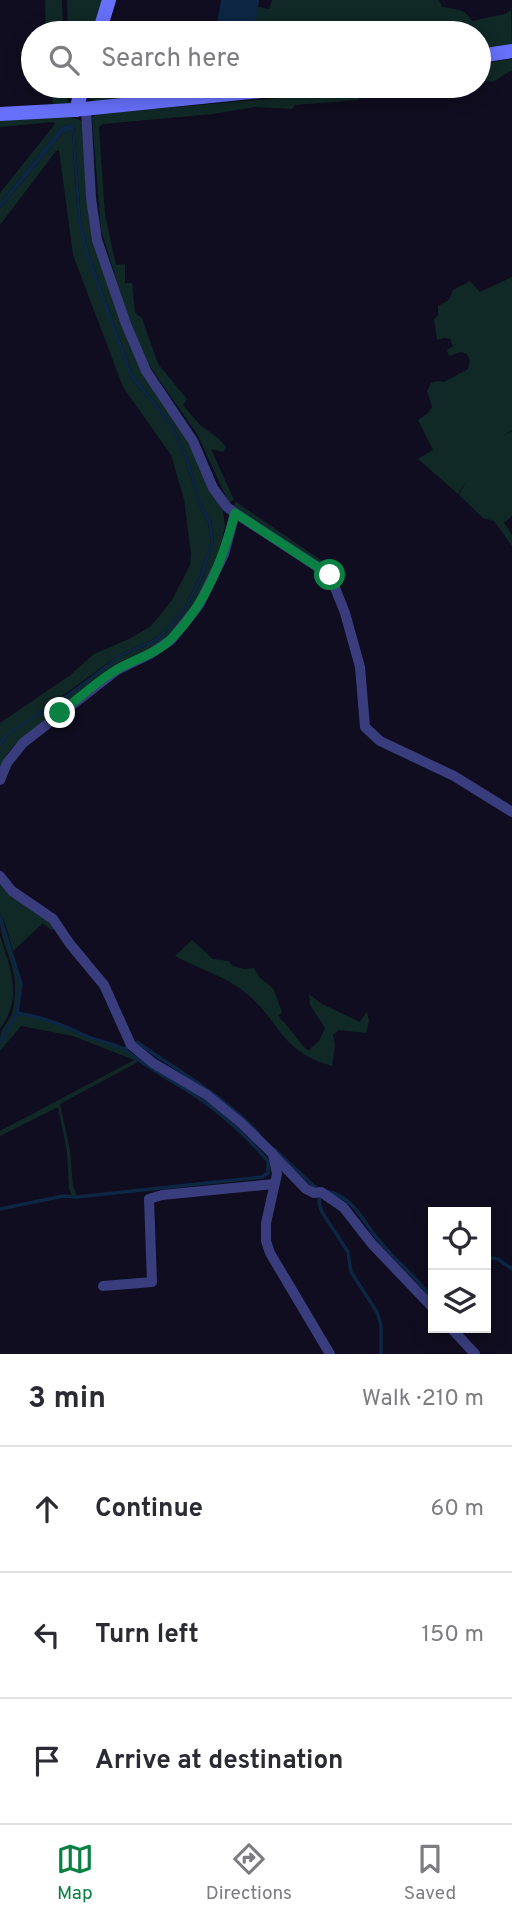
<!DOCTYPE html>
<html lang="en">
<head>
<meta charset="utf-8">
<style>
  body { margin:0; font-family:Overpass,sans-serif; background:#f7f7f7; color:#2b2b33 }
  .controls { position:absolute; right:21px; bottom:21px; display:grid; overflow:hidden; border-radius:0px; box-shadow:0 4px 18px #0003 }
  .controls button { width:63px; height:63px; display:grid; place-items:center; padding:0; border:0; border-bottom:2px solid #e1e1e2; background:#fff; color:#2b2b33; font:35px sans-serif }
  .stop { position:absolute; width:21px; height:21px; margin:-16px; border:5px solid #0b8043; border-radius:50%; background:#fff }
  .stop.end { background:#0b8043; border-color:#fff; box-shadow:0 2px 7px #0008 }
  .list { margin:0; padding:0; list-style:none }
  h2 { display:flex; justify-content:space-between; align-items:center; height:91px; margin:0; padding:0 28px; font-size:30px }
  h2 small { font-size:23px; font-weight:400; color:#7c7c81 }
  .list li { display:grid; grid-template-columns:46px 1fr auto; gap:21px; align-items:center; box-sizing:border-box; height:126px; padding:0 28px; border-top:2px solid #e1e1e2 }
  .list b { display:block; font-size:26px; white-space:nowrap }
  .list em { font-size:23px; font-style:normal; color:#7c7c81 }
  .icon { flex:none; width:38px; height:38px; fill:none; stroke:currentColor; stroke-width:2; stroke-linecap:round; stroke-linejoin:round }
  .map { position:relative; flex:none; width:512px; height:1354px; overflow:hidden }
  .search { position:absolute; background:#fff; box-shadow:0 4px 18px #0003; left:21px; right:21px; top:21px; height:77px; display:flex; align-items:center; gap:18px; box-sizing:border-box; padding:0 24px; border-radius:38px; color:#7c7c81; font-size:26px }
  .sheet { height:469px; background:#fff }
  nav { display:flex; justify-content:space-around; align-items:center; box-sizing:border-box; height:98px; border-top:2px solid #e1e1e2; background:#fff; font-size:19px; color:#7c7c81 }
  nav a { display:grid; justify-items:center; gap:4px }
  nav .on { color:#0b8043 }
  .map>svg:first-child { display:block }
  .green { fill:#102926 }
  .water { fill:#0d2643 }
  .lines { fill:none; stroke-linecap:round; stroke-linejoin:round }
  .stream { stroke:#0d2643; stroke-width:3.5 }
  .street { stroke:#393d7d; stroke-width:10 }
  .secondary { stroke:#6770fb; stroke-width:14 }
  .route { stroke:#0b8043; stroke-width:9 }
</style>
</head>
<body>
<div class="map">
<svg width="512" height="1354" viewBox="0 0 512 1354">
  <rect width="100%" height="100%" fill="#0f0d1f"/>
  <!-- green -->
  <g class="green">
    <polygon points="45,0 62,0 63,33 46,33"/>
    <polygon points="67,0 106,0 96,33 68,33"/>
    <path d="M 272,0 L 439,0 L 442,7 C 455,9 466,9 472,21 L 505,14 L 511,10 L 512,46 L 479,51 L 479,33 L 251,33 L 258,7 L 269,9 Z"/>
    <polygon points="512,59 512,70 493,82 479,79 479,64"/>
    <polygon points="51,86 65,86 68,102 71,102 69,86 81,86 75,103 53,106"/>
    <polygon points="91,86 270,86 100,102 88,98"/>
    <polygon points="375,86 422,86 360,93 358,100 295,105 292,109 255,107 213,114 103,124 99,127 105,215 116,265 125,264 125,283 132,283 135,313 142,318 158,364 187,399 183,405 200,425 218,438 226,447 223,452 211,449 234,500 229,503 197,434 146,361 125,308 101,230 92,117 95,114 315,95"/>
    <polygon points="67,116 78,119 83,122 88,199 124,324 186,430 223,511 225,526 218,556 194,608 169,638 45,720 13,747 7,754 0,768 0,746 11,733 122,656 157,641 168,630 187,608 202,579 214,541 211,521 200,502 189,461 173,425 132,373 90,257 81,221 74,123 61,127 0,203 0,193 55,124 53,122 0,127 0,121"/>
    <polygon points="72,130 78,222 108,313 130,377 171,426 186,461 198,503 208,523 211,541 199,578 185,606 167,628 156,638 120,654 0,741 0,723 69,676 94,654 131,638 151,626 172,600 190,565 191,554 184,499 171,455 123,387 73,255 59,150 56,151 0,225 0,208 63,133"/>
    <polygon points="512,277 512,430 503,436 512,431 512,516 504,523 512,535 512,546 494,521 483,518 459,495 466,481 458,494 418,459 433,450 418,420 428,413 432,407 427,391 431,383 438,381 444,382 468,369 470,360 467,354 461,352 449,356 447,350 453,346 450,339 444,338 437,340 434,319 438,315 438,306 449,300 453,290 470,281 480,292"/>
    <polygon points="236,502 334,569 329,569 232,507"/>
    <polygon points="0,881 45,916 55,928 51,930 43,923 13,951 5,923 0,914"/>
    <path d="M 0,919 L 20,984 L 16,1012 L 0,1040 C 0,1029 6,1025 11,1016 C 14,1008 15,997 15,989 C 16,964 0,943 0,919 Z"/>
    <path d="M 0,936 C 11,970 23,997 0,1029 Z"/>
    <path d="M 192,940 L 213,959 L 228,961 L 233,966 L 244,969 L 254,968 L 260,978 L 273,988 L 282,1012 L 278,1016 C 289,1026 297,1040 308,1051 L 319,1041 L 325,1028 L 310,1005 L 309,994 L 322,1004 L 360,1022 L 367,1011 L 369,1021 L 366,1033 L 338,1030 L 333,1035 L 335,1045 L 332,1066 C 279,1051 283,1024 247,994 C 226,976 199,969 175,956 Z"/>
    <polygon points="18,1014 47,1020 88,1038 106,1042 123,1050 138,1062 60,1104 70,1150 73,1186 77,1196 72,1195 69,1189 67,1152 58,1107 0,1136 0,1131 134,1060 73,1036 21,1026 0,1051 0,1045"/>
  </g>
  <!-- water -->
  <g class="water">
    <polygon points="221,0 259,0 256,20 248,23 243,29 216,28"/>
    <polygon points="74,123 81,221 90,257 132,373 173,425 189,461 200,502 211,521 214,541 202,579 187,608 168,630 157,641 122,656 75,692 11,733 0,746 0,741 10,731 73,690 120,654 156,638 167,628 185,606 199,578 211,541 208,523 198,503 186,461 171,426 130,377 87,259 78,222 72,130 63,133 0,208 0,203 61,127"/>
  </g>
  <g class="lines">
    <!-- stream -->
    <g class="stream">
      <polyline points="0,917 21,984 17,1013 0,1042"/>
      <path d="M 17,1013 C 43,1017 63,1025 86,1036 C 98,1041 112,1043 124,1049 L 137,1042 C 179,1072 223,1095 259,1134"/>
      <polyline points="274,1149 317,1189"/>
      <path d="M 327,1191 C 355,1197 364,1225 382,1244 C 397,1262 414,1275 428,1293 L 433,1292"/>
      <polyline points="320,1195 319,1203 322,1212 348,1252 351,1272 377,1312 381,1325 381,1354"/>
      <path d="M 0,1209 L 63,1196 L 77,1197 L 262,1177 L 268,1173 L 268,1161 C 243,1132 214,1106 180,1086 C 159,1073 144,1065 125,1050"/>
      <polyline points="486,1263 491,1258 498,1259 512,1269"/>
    </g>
    <!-- street -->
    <g class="street">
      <polyline points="86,109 91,198 97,240 126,324 146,371 193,441 213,488 227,507 235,513 330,575 345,613 360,667 365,727 380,741 454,776 512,812"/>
      <polyline points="0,780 7,763 23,743 117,670 150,654 171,640 199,605 224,554 235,513"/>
      <polyline points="0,876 12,891 53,919 70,944 104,985 131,1045 153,1063 207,1095 240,1122 273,1154 277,1174 266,1223 266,1241 270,1253 330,1354"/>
      <polyline points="273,1155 306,1189 314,1193 321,1192 343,1207 372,1244 433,1308"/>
      <polyline points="103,1286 152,1282 149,1199 162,1195 274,1184"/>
      <polyline points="451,1328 475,1354"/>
    </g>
    <!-- secondary -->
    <g class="secondary">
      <polyline points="99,33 109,0"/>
      <polyline points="479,56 512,51"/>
      <polyline points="76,110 83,86"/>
      <polyline points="0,114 73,110 311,86"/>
    </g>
  </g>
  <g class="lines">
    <!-- route -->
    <path class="route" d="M 60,713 C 78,699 96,682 116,670 C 134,659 157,654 172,638 C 206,604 223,559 235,513 L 330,575"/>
  </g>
</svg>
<div class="controls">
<button><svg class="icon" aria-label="locate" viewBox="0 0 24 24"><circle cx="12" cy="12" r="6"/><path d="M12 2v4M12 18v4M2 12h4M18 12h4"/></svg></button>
<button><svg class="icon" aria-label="layers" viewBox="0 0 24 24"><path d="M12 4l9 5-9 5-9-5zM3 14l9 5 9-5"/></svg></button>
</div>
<div class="stop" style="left:330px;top:575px"></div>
<div class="stop end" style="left:60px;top:713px"></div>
<div class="search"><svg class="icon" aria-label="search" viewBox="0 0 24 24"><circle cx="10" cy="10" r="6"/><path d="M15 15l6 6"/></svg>Search here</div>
</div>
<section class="sheet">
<h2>3 min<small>Walk · 210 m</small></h2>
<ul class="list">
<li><svg class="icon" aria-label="ahead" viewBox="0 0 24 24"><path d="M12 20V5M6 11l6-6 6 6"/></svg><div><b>Continue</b></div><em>60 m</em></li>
<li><svg class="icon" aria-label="left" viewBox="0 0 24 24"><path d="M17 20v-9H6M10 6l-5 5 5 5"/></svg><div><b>Turn left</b></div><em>150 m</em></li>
<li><svg class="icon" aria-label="arrive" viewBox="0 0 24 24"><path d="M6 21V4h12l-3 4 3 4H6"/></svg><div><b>Arrive at destination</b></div></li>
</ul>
</section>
<nav>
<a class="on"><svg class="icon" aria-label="map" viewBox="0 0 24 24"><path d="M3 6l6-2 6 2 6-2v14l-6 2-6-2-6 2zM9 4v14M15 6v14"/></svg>Map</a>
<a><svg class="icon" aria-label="directions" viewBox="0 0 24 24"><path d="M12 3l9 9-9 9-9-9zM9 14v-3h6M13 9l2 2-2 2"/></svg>Directions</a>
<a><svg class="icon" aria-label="saved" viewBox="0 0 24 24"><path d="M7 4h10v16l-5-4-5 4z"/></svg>Saved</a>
</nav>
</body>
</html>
